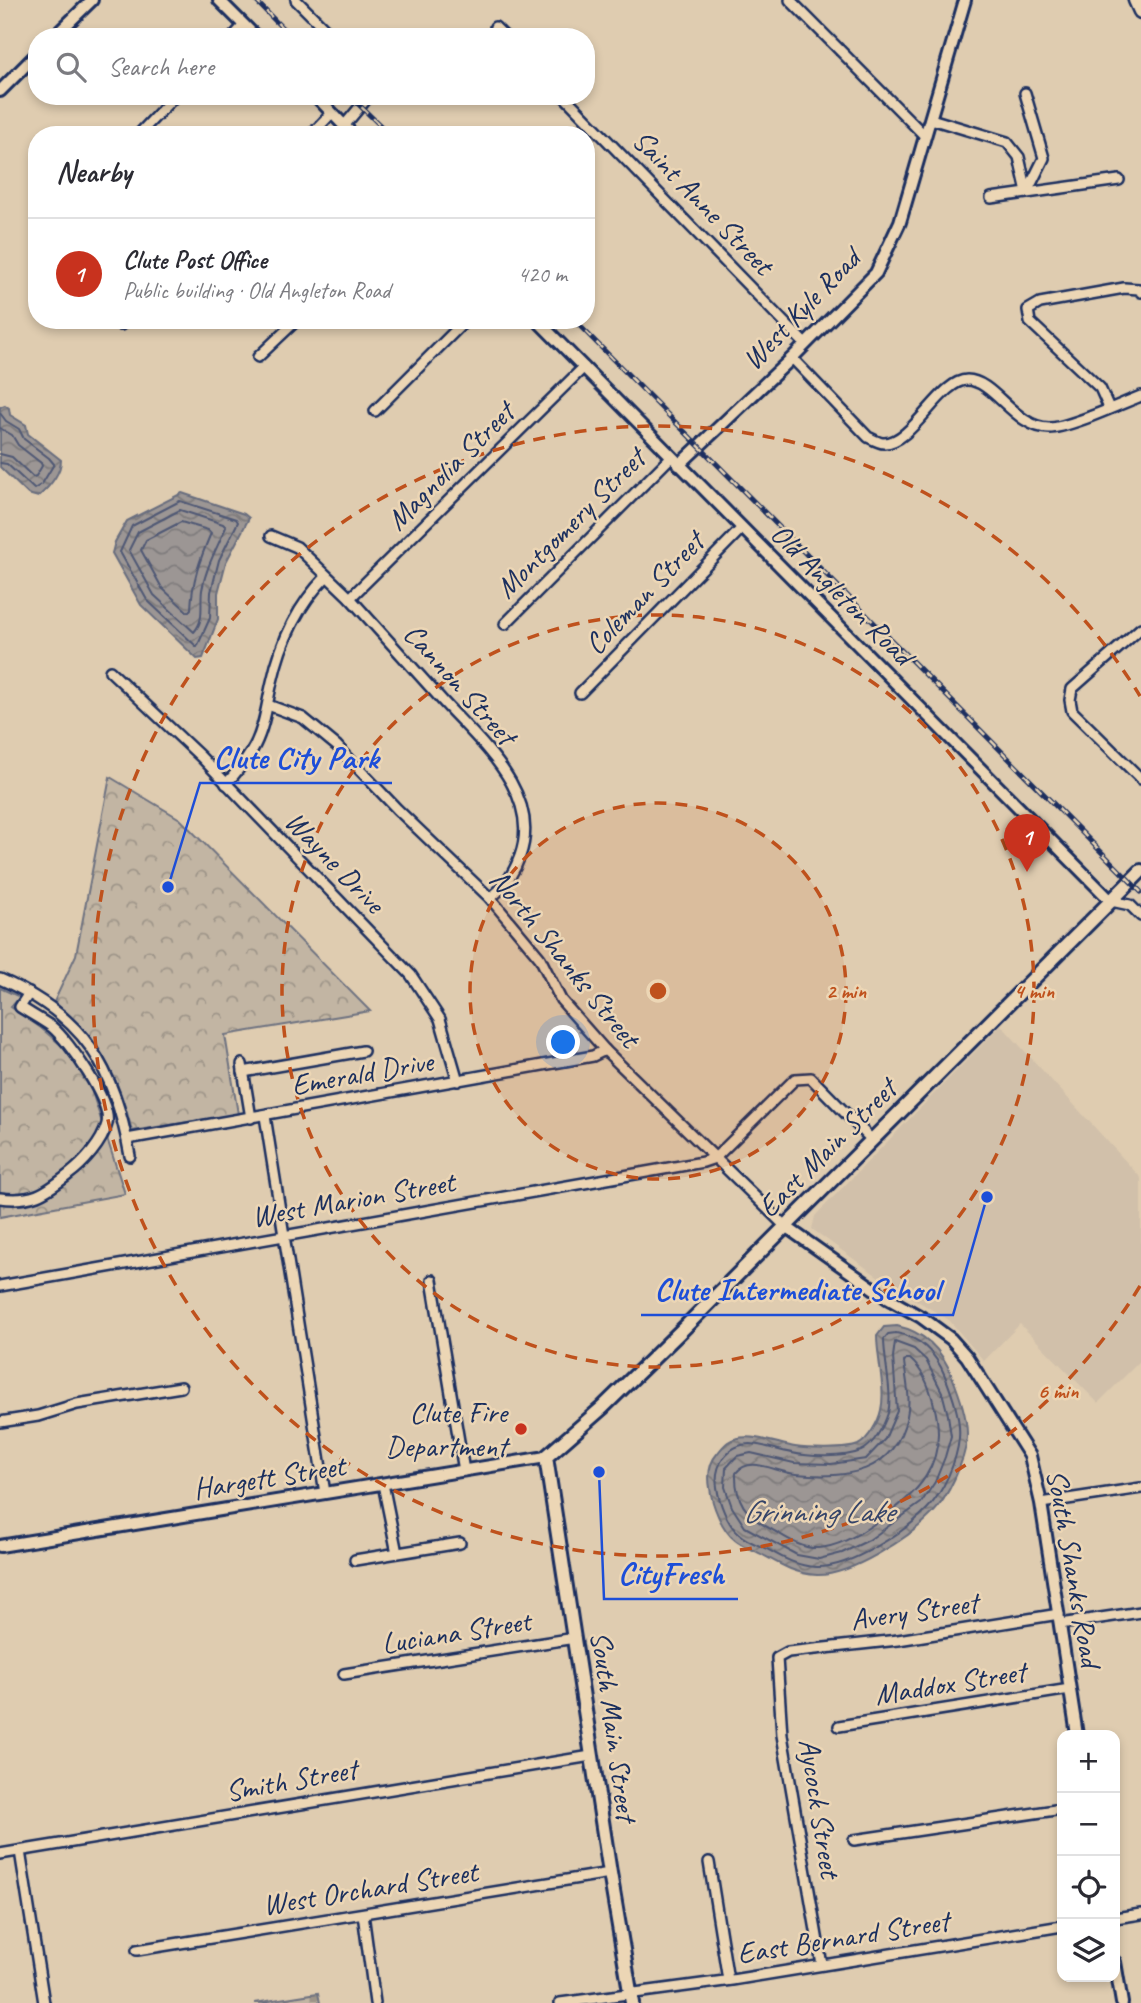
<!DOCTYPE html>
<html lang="en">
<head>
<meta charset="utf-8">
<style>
  body { margin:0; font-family:Caveat,sans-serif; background:#f2f2f3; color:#2b2b33 }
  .controls { position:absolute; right:21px; bottom:21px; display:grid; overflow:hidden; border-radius:14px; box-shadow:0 4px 10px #0003 }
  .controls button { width:63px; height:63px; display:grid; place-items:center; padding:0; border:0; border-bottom:2px solid #e1e1e2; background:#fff; color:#2b2b33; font:35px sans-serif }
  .you { position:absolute; left:564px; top:1043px; width:24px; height:24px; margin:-18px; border:5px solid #fff; border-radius:50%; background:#1a73e8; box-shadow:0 0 0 10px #1a73e833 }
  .badge { display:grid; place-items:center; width:46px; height:46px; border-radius:50%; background:#c8321e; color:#fff; font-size:23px; font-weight:700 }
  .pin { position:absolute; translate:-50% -58px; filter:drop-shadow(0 2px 4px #0008) }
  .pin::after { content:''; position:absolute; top:37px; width:24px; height:21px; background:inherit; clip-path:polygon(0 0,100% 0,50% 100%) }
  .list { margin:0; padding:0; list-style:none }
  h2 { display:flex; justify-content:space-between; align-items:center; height:91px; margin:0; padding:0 28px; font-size:30px }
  h2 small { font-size:23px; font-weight:400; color:#7c7c81 }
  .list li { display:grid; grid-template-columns:46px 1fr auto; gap:21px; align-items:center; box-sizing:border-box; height:112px; padding:0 28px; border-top:2px solid #e1e1e2 }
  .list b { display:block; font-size:26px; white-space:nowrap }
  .list p { margin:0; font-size:23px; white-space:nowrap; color:#7c7c81 }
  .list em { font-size:23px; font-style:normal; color:#7c7c81 }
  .icon { flex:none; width:38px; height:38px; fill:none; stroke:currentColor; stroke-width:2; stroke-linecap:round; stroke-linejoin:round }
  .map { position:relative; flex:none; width:1141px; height:2003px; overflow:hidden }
  .search { position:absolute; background:#fff; box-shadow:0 4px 10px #0003; left:28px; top:28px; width:567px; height:77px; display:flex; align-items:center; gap:18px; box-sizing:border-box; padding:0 24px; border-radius:28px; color:#7c7c81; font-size:26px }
  .panel { position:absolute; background:#fff; box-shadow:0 4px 10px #0003; left:28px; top:126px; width:567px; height:203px; border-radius:28px }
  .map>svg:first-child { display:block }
  .built { fill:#d1c0aa }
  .cemetery { fill:url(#cemetery-stones); stroke:#6e7280; stroke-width:2 }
  .park { fill:url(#park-crowns); stroke:#6e7280; stroke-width:2 }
  .water { fill:url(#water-waves); stroke:#686d7e; stroke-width:2 }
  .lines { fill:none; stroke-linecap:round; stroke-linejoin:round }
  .shore { stroke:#4f5874; stroke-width:2 }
  .minor-casing { stroke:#1b2f5e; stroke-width:14 }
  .tertiary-casing { stroke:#1b2f5e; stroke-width:16 }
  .secondary-casing { stroke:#1b2f5e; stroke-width:18 }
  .primary-casing { stroke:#1b2f5e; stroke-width:19 }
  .minor { stroke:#ecd6b5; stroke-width:9 }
  .tertiary { stroke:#ecd6b5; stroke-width:10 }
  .secondary { stroke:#ecd6b5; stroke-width:12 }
  .primary { stroke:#ecd6b5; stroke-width:14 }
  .rail-casing { stroke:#1b2f5e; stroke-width:5 }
  .rail { stroke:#ecd6b5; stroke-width:2.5; stroke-dasharray:8; stroke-linecap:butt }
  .ring { fill:none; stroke:#bf511c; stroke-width:3.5; stroke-dasharray:12 9 }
  .poi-dot { fill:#c8321e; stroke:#ecd6b5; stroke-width:2.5 }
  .labels { text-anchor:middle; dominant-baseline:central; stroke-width:5; stroke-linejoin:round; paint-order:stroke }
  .street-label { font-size:30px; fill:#1b2f5e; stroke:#ecd6b5 }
  .poi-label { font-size:30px; fill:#1b2f5e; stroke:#ecd6b5; text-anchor:end }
  .water-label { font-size:32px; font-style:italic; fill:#354469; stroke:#ecd6b5 }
  .centre { fill:#bf511c; stroke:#ecd6b5; stroke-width:3.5 }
  .ring-label { font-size:21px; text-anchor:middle; font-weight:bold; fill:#bf511c; stroke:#ecd6b5; stroke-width:5; stroke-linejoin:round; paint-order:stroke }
  .leader { fill:none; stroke:#1d4ed8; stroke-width:2.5 }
  .callout-dot { fill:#1d4ed8; stroke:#ecd6b5; stroke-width:2.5 }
  .callout-label { font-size:32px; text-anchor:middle; font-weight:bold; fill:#1d4ed8; stroke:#ecd6b5; stroke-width:5; stroke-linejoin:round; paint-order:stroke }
</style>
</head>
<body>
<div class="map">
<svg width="1141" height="2003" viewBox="0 0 1141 2003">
  <defs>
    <pattern id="cemetery-stones" width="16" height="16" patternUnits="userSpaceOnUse" patternTransform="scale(1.75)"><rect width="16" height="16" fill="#c2b5a3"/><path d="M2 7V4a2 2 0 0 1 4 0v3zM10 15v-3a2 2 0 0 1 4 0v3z" fill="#9d9488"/></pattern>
    <pattern id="park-crowns" width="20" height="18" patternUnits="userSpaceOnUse" patternTransform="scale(1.75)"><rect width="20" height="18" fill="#c2b5a3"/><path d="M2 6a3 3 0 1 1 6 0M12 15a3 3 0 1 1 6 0" fill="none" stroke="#9d9488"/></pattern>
    <pattern id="water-waves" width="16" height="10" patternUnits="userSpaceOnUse" patternTransform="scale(1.75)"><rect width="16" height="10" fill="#9c9694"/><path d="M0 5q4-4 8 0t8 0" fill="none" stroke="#7e7b7c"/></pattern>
  </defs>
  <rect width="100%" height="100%" fill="#dfccb0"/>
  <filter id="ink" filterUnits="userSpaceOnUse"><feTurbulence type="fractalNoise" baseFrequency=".0143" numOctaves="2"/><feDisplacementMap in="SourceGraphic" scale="14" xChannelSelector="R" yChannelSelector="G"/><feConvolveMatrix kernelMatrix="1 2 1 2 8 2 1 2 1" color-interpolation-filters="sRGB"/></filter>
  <g filter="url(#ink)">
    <!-- built -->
    <polygon class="built" points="1001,1025 1141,1178 1141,1360 1098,1403 1020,1324 984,1361 949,1320 883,1280 812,1229 815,1216"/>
    <!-- cemetery -->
    <polygon class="cemetery" points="318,1993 320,2003 255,2003"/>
    <!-- park -->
    <g class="park">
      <path d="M 110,777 L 180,819 L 370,1011 L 225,1035 L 238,1114 L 132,1131 C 118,1075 100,1040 54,1002 L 76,955 Z"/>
      <polygon points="0,988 20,997 11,1007 41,1028 83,1064 125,1194 0,1217"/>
    </g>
    <!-- water -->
    <g class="water">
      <path d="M 5,405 L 9,408 L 10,415 L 26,425 L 28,434 L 61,460 C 61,474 48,488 38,497 L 28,494 L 0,467 L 0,407 Z"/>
      <polygon points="182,493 244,514 249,518 226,562 218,593 218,619 203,658 197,659 141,605 112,553 115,542 127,521"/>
      <path d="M 897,1326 C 925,1332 942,1350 952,1376 C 959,1394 968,1418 967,1438 C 965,1460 948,1498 932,1514 C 909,1538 850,1576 817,1575 C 796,1574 781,1565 763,1555 C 754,1550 742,1546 735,1540 C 722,1530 712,1505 710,1488 C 708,1476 709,1463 717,1454 C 720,1450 724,1445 728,1442 C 746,1430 776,1444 795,1447 C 808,1449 847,1450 858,1445 C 868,1440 879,1421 881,1410 C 886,1389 877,1358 877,1336 L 884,1327 Z"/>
    </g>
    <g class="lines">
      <!-- shore -->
      <g class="shore">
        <polyline points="0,413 6,421 19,429 24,439 49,458 54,464 42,484 34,489 7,464 0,463"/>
        <polyline points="0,428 12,435 18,445 41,463 42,466 36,476 33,477 12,457 0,454"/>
        <polygon points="180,501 236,519 238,522 219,560 211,592 210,618 197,647 147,600 120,552 132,526"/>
        <path d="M 180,510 L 223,524 L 226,527 C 217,548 206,567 202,590 C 200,605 205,620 194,632 L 154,595 L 129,550 L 138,532 Z"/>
        <path d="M 181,522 L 208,530 L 211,533 C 200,559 192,581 191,609 L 188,612 L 162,588 L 141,550 L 146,540 Z"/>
        <path d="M 896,1333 C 920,1337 936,1354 945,1376 C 952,1394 961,1418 959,1438 C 957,1461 943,1493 927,1509 C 905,1532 848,1569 816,1567 C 797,1566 783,1558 767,1549 C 758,1545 746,1541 739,1534 C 727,1524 719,1502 717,1487 C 714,1465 727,1444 751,1444 C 764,1445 779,1451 792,1453 C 809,1457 844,1458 861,1451 C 873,1446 884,1426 888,1413 C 893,1394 884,1361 884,1339 L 888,1334 Z"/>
        <polygon points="895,1342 914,1349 926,1360 942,1392 948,1415 951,1436 945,1457 935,1482 921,1503 869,1540 842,1553 819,1559 797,1555 745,1527 732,1507 725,1487 726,1468 737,1456 751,1453 794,1463 831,1464 866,1459 885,1439 897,1411 893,1357"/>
        <path d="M 910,1359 C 924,1371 930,1388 934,1405 C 950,1464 917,1496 871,1526 C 857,1536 836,1547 818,1548 C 800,1549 784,1536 769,1528 C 746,1516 735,1500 736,1473 C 750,1455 775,1472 796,1474 C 846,1479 894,1474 907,1416 C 911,1399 906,1379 904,1362 L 906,1359 Z"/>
      </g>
      <!-- minor casing -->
      <g class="minor-casing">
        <g id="minor">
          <polyline points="296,0 333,37"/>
          <polyline points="790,0 925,136"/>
          <polyline points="495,27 505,37"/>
          <polyline points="233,37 244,25"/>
          <polyline points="1025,93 1044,158 1027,192"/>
          <polyline points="564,96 805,344"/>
          <polyline points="931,119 1007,142 1019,157 1027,192"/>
          <polyline points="344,126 369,96"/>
          <polyline points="138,135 175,96"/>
          <polyline points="311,135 332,113"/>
          <polyline points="991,198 1119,180"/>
          <polyline points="121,325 125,320"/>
          <polyline points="258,357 297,320"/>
          <path d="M 792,358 L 868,437 C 872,439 879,443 883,443 C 912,445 940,380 967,380 C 994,380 1015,428 1049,428 C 1069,428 1120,404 1141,396"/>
          <polyline points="1109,408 1100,388 1030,322 1028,310 1040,303 1124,288 1139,289 1141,292"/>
          <polyline points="375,411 466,320"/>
          <path d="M 271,536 L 297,547 L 350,598 C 380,631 410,665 440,698 C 477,740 543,792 520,856 C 514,873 504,888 490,898"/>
          <polyline points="350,598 584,367"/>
          <polyline points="505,624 671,457"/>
          <polyline points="1141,628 1072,689 1070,700 1072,711 1141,779"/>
          <polyline points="110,671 201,757 411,975 440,1019 458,1081"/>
          <polyline points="580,693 742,528"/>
          <polyline points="268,705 303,718 337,746 397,809 490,898 540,958 561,1000 605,1050 785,1226"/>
          <path d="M 226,784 C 236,773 248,759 255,745 C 265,725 267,703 272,682 C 281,641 297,606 326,577"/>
          <polyline points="1111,901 1130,905 1141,916"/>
          <path d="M 0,979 C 85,1016 114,1067 130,1156"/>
          <polyline points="242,1064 251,1118"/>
          <polyline points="243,1072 363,1051"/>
          <polyline points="265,1116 325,1493"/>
          <polyline points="127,1139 593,1056 605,1050"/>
          <path d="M 0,1198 C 32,1202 44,1194 68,1175 C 84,1163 102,1143 107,1124 C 112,1102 69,1041 52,1027 C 42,1020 31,1014 20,1007 L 29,993"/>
          <polyline points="432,1280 464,1471"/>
          <polyline points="0,1286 703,1162 715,1158 795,1079 811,1078 871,1139"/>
          <polyline points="0,1422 38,1416 77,1404 181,1387"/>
          <polyline points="383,1484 397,1553"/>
          <polyline points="1041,1503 1141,1488"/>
          <polyline points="355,1560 460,1543"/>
          <polyline points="1060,1624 1141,1612"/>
          <polyline points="344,1674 575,1638"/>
          <polyline points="839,1726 1070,1689"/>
          <polyline points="854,1840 1062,1809"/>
          <polyline points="20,1851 44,2003"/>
          <polyline points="0,1854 591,1756"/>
          <polyline points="709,1862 728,1980"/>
          <polyline points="363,1914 375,2003"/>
          <polyline points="1115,1918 1141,1914"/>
          <polyline points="137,1950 610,1873"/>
          <polyline points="822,1965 782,1735 777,1658 788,1652 898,1640 1059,1614"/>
          <polyline points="560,2003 732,1980 1062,1926"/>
        </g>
      </g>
      <!-- tertiary casing -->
      <g class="tertiary-casing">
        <g id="tertiary">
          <polyline points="219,0 256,37"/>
          <polyline points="54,37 92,0"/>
          <polyline points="0,91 37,54"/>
          <polyline points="316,96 353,135"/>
          <polyline points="537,320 1111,901"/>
          <polyline points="679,465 792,358 876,273 900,222 965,0"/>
          <polyline points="785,1226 887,1298 921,1317 951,1339 967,1357 1030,1456 1041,1503 1077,1735"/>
          <polyline points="0,1546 546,1457"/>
          <polyline points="1115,1962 1122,2003"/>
        </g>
      </g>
      <!-- secondary casing -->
      <g class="secondary-casing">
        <polyline id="secondary" points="632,2003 610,1873 546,1457 602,1408 683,1329 1141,871"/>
      </g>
      <!-- primary casing -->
      <g class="primary-casing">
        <polyline id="primary" points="1136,0 1141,11"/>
      </g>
      <!-- minor -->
      <use href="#minor" class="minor"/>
      <!-- tertiary -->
      <use href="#tertiary" class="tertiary"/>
      <!-- secondary -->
      <use href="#secondary" class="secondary"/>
      <!-- primary -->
      <use href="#primary" class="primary"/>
      <!-- rail casing -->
      <g class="rail-casing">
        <g id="rail">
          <polyline points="255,0 291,37"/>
          <polyline points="350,96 390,135"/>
          <polyline points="574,320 1141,892"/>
        </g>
      </g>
      <!-- rail -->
      <use href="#rail" class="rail"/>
    </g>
  </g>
  <!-- distance rings -->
  <circle cx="658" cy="991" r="188" fill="#bf511c" fill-opacity=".12"/>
  <g class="ring">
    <circle cx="658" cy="991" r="188"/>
    <circle cx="658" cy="991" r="376"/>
    <path d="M1140 1286A565 565 0 1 1 1140 696"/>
  </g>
  <!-- markers -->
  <circle class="poi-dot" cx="521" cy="1429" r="7"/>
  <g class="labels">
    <!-- street labels -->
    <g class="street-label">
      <text transform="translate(703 202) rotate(46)">Saint Anne Street</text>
      <text transform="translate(801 309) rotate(-46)">West Kyle Road</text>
      <text transform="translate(450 466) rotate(-45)">Magnolia Street</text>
      <text transform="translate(570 523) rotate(-45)">Montgomery Street</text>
      <text transform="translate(644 593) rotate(-46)">Coleman Street</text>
      <text transform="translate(842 594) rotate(45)">Old Angleton Road</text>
      <text transform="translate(460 684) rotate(48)">Cannon Street</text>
      <text transform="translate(335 862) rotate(46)">Wayne Drive</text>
      <text transform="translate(565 958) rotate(51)">North Shanks Street</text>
      <text transform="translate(362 1073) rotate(-10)">Emerald Drive</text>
      <text transform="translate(827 1148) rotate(-45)">East Main Street</text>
      <text transform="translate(353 1199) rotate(-10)">West Marion Street</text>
      <text transform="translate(269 1477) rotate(-9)">Hargett Street</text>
      <text transform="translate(1074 1568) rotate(80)">South Shanks Road</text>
      <text transform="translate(914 1611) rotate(-8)">Avery Street</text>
      <text transform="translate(456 1632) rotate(-9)">Luciana Street</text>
      <text transform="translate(950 1683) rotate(-9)">Maddox Street</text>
      <text transform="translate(614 1726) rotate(82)">South Main Street</text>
      <text transform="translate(291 1780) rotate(-10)">Smith Street</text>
      <text transform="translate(820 1808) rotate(81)">Aycock Street</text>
      <text transform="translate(370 1888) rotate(-9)">West Orchard Street</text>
      <text transform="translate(843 1937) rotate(-9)">East Bernard Street</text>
    </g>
    <!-- poi labels -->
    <g class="poi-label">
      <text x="507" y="1412">Clute Fire<tspan x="507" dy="34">Department</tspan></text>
    </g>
    <!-- water labels -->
    <g class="water-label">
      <text x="818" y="1511">Grinning Lake</text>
    </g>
  </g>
  <circle cx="658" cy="991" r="10" class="centre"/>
  <g class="ring-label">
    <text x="846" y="998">2 min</text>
    <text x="1034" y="998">4 min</text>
    <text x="1058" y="1398">6 min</text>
  </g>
  <!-- callouts -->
  <path class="leader" d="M168 887L200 783H392M987 1197L953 1315H641M599 1472L604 1599H738"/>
  <g class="callout-dot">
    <circle cx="168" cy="887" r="7"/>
    <circle cx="987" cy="1197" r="7"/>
    <circle cx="599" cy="1472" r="7"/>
  </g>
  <g class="callout-label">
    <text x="296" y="768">Clute City Park</text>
    <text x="797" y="1300">Clute Intermediate School</text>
    <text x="671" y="1584">CityFresh</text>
  </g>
</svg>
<div class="controls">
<button>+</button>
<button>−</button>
<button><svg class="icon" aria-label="locate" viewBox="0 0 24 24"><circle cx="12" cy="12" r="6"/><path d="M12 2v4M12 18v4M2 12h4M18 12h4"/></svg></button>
<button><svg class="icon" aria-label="layers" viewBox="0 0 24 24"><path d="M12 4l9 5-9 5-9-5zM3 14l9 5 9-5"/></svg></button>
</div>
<div class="you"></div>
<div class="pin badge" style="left:1027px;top:872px">1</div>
<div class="search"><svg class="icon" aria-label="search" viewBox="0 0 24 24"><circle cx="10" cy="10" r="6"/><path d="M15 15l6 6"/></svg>Search here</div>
<section class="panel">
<h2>Nearby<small></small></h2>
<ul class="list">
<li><span class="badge">1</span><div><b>Clute Post Office</b><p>Public building · Old Angleton Road</p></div><em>420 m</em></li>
</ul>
</section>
</div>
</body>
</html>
